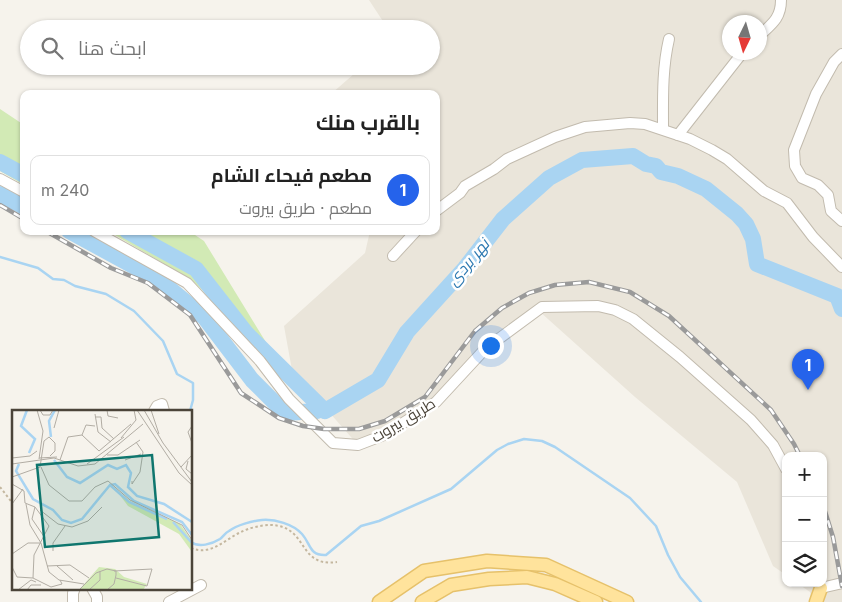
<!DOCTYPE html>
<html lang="ar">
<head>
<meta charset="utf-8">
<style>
  body { margin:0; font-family:Inter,Cairo,sans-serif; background:#f2f2f2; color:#222; direction:rtl }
  .controls { position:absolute; right:15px; bottom:15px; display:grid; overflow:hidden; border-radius:10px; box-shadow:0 1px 4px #0004 }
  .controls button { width:45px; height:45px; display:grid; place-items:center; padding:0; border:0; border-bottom:1px solid #e0e0e0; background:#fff; color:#222; font:25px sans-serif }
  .compass { position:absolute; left:722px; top:15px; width:45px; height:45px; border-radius:50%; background:#fff; box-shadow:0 1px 4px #0004; rotate:185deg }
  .you { position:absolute; left:490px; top:345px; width:18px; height:18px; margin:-12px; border:4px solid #fff; border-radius:50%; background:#1a73e8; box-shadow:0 0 0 8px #1a73e833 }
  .badge { display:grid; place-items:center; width:32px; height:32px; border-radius:50%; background:#2563eb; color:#fff; font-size:16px; font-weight:700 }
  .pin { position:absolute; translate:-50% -41px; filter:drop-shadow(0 1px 2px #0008) }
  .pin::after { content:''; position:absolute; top:26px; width:18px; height:15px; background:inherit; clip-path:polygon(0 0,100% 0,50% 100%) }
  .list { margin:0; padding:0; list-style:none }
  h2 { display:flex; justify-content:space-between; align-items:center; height:65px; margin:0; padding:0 20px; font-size:21px }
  h2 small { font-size:16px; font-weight:400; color:#767676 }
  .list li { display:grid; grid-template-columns:32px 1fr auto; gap:15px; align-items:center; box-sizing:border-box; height:70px; margin:0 10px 10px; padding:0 10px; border:1px solid #e0e0e0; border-radius:10px }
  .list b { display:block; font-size:19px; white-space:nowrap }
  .list p { margin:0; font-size:16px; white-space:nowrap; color:#767676 }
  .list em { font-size:16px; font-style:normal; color:#767676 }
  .icon { flex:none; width:28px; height:28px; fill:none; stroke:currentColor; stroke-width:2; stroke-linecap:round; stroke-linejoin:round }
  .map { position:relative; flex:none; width:842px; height:602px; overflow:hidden; direction:ltr }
  .search { position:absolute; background:#fff; box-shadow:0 1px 4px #0004; left:20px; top:20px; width:420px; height:55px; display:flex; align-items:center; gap:12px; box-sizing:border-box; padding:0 18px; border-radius:28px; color:#767676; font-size:19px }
  .panel { position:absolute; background:#fff; box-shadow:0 1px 4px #0004; left:20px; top:90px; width:420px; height:145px; border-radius:10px; direction:rtl }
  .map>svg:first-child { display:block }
  .residential { fill:#eae5da; fill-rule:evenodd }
  .green { fill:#d2eab5 }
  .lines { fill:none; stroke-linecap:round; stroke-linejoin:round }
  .stream { stroke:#a9d4f2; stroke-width:2.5 }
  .river { stroke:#a9d4f2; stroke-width:16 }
  .minor-casing { stroke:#c2bbae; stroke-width:12 }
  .major-casing { stroke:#e6c16a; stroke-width:15 }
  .path { stroke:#c4b79f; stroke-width:2; stroke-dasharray:2.5 2.5; stroke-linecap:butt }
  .minor { stroke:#fff; stroke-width:10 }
  .major { stroke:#ffe39c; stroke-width:12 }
  .rail-casing { stroke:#9a9a9a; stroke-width:4.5 }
  .rail { stroke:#fff; stroke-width:2.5; stroke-dasharray:8; stroke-linecap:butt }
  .labels { text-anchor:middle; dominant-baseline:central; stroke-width:5; stroke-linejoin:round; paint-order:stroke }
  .street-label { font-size:15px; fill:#4b4439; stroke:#fff }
  .water-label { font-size:16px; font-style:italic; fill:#2e7ab2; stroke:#fff }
  .inset-river { fill:none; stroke:#a9d4f2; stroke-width:2.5 }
  .inset-road { fill:none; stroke:#b2ada4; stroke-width:1 }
  .view { fill:#0f766e; fill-opacity:0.15; stroke:#0f766e; stroke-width:2.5 }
  .inset-edge { fill:none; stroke:#4b4439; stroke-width:2.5 }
</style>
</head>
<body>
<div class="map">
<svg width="842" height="602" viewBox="0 0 842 602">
  <rect width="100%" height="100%" fill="#f6f3ec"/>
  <!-- residential -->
  <path class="residential" d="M 369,0 L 842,0 L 842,602 L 812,602 L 810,592 L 797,583 L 823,583 L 823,456 L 786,456 L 786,575 L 773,566 L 737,482 L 635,397 L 539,311 L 485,349 L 436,402 L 358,445 L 292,370 L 284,326 L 365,253 L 370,231 L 436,231 L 436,94 L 331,94 L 363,66 L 431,66 L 431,29 L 388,29 ZM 730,22 L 760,22 L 760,52 L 730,52 Z"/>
  <!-- green -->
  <g class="green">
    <polygon points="0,109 24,125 24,185 0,171"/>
    <polygon points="108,231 189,231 204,241 283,370 233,318 190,279"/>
  </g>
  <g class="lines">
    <!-- stream -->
    <g class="stream">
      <polyline points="0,257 38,268 53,279 64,280 75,286 106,294 134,311 163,341 177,374 193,383 193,400 190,411"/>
      <path d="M 191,542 C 199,548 212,544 220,539 C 223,537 225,533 229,531 C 237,525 252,521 262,520 C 275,519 293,524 302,534 C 311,544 309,556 326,555 L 361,526 L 379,521 L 451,489 L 497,450 L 508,444 L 524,439 L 542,441 L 555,447 L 630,498 L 656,526 L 668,555 L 680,577 L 701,602"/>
    </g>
    <!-- river -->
    <g class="river">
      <polyline points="0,162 24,175"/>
      <polyline points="0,194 24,207"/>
      <polyline points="69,231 159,280 204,317 252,380 285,413 317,411"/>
      <polyline points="127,231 196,269 246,333 325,411 378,380 407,332 465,268 503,219 549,178 582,160 633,156 646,164 656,166 661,172 678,176 706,189 737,214 746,224 753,239 757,264 837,296 842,309"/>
    </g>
    <!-- minor casing -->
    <g class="minor-casing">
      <g id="minor">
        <path d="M 760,35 C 772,24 781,18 781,0"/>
        <polyline points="842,54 834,62 816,94 794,150 795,166 802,178 818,185 828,195 831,211 842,221"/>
        <path d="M 663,129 C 663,99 662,69 669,39"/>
        <polyline points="678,135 743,52"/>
        <polyline points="0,179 24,192"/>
        <polyline points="436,211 460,193 465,186 494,169 507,159 555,137 585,127 630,123 645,124 690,139 712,150 727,159 764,191 787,203 813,237 842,267"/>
        <polyline points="94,231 187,283 260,361 289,399 333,443 358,445 384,435 436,402 485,349 542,307 598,306 615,310 633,319 680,357 751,420 773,445 786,469"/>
        <polyline points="393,256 416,231"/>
        <polyline points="154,411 157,406 162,404 164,411"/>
        <polyline points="92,588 97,597 97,602"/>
        <polyline points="821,588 842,583"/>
        <polyline points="73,602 73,593 75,588"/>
        <polyline points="169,602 201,585"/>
      </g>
    </g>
    <!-- major casing -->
    <g class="major-casing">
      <g id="major">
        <polyline points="379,602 424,571 487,561 546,565 627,602"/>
        <polyline points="422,602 451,585 489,579 527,577 555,584 596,602"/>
        <polyline points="816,602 821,588"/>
      </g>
    </g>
    <!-- path -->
    <g class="path">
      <polyline points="0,487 14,505"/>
      <path d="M 191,548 C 211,556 224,540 241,532 C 249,528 261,525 271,525 C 309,526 297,568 337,562"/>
    </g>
    <!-- minor -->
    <use href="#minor" class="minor"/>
    <!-- major -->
    <use href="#major" class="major"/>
    <!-- rail casing -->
    <g class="rail-casing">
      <g id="rail">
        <polyline points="0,205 24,219"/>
        <polyline points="46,231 111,268 148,283 190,315 241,393 279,418 303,426 324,429 359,429 385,421 425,397 475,331 502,308 529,293 555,285 589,282 630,292 669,316 771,410 794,444 800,456"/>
        <polyline points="823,505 833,537 842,586"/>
      </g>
    </g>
    <!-- rail -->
    <use href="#rail" class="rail"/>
  </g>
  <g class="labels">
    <!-- street labels -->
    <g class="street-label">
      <text transform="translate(403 420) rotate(-31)">طريق بيروت</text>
    </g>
    <!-- water labels -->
    <g class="water-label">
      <text transform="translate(468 262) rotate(-50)">نهر بردى</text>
    </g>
  </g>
  <!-- overview -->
  <g transform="translate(12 410)">
    <rect width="180" height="180" fill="#f6f3ec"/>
    <path d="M 104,80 L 118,91 L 168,114 L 180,131 L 180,142 L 167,124 L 116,96 ZM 87,157 L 103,159 L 112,167 L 135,174 L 131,180 L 67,180 Z" fill="#d2eab5"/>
    <path class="inset-river" d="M 15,0 L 9,16 L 23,29 L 17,43M 39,27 L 37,11 L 43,0M 42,50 L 55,67 L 68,73 L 96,55 L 105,59 L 114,55 L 119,63 L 116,77 L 125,86 L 152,94 L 180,112M 7,54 L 4,61 L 21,89 L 41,100 L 50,110 L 59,113 L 70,109 L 98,75 L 117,92 L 155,109M 99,75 L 103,74 L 122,91 L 170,112 L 180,125M 161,112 L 180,133"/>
    <path class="inset-road" d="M 25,0 L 31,21 L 27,49M 28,0 L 31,5 L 38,5 L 41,0M 95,0 L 96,6 L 106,8M 125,0 L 167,63 L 180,75M 132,0 L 151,33 L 180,72M 139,0 L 147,24M 83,4 L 86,22 L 99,32M 83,7 L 89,7 L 90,18 L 102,29M 180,16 L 176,22 L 180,33M 42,18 L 47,0M 70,25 L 74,15 L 83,16M 109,28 L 124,10 L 122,0M 95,45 L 106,45 L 128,30M 0,48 L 18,46 L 25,41M 27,48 L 45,47M 48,50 L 56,27 L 70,25 L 87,41 L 119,14M 113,50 L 129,44M 176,51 L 174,59 L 180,64M 0,54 L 42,48 L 66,56 L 83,54 L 131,14M 75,54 L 112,27M 28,57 L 32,31 L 37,27 L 43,33 L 43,41 L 38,46M 29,57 L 37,75 L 57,91 L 70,91 L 83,77 L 96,71 L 118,90 L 170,115 L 180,130M 169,57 L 180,45M 0,67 L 28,57M 120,71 L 120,74 L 128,62 L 131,42 L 124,32M 0,74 L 12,81 L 13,93 L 23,97 L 20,109 L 33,128M 0,94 L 11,79M 14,94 L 18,115 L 29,133 L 37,162 L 47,170 L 72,174M 28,100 L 46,114 L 60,117 L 76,111 L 90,97M 41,141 L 41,133 L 53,116M 0,144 L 16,133 L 29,133M 35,156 L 58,155 L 77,168M 45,156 L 61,170M 0,157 L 5,167 L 21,168 L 39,177 L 50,174 L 48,170M 102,161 L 140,159 L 135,176 L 104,168M 21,168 L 22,145 L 37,116 L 23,97M 6,180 L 19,170 L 24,172M 15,180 L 19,175 L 29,175M 67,180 L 84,163 L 95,159 L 104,161 L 104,165 L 102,174 L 95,180M 77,180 L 88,170 L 88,161"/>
    <path class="view" d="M 140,45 L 147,127 L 33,137 L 25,55 Z"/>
    <rect width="180" height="180" class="inset-edge"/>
  </g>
</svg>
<div class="controls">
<button>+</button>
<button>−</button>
<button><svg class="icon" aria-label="layers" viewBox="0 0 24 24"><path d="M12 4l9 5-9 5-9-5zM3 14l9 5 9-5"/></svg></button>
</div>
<svg class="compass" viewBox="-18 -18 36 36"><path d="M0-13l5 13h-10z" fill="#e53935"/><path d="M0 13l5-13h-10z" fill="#767676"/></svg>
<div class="you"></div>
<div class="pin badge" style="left:808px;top:390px">1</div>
<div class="search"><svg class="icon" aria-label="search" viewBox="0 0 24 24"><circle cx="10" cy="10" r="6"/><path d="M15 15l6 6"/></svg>ابحث هنا</div>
<section class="panel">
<h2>بالقرب منك<small></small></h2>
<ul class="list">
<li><span class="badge">1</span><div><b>مطعم فيحاء الشام</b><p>مطعم · طريق بيروت</p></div><em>240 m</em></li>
</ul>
</section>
</div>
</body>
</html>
